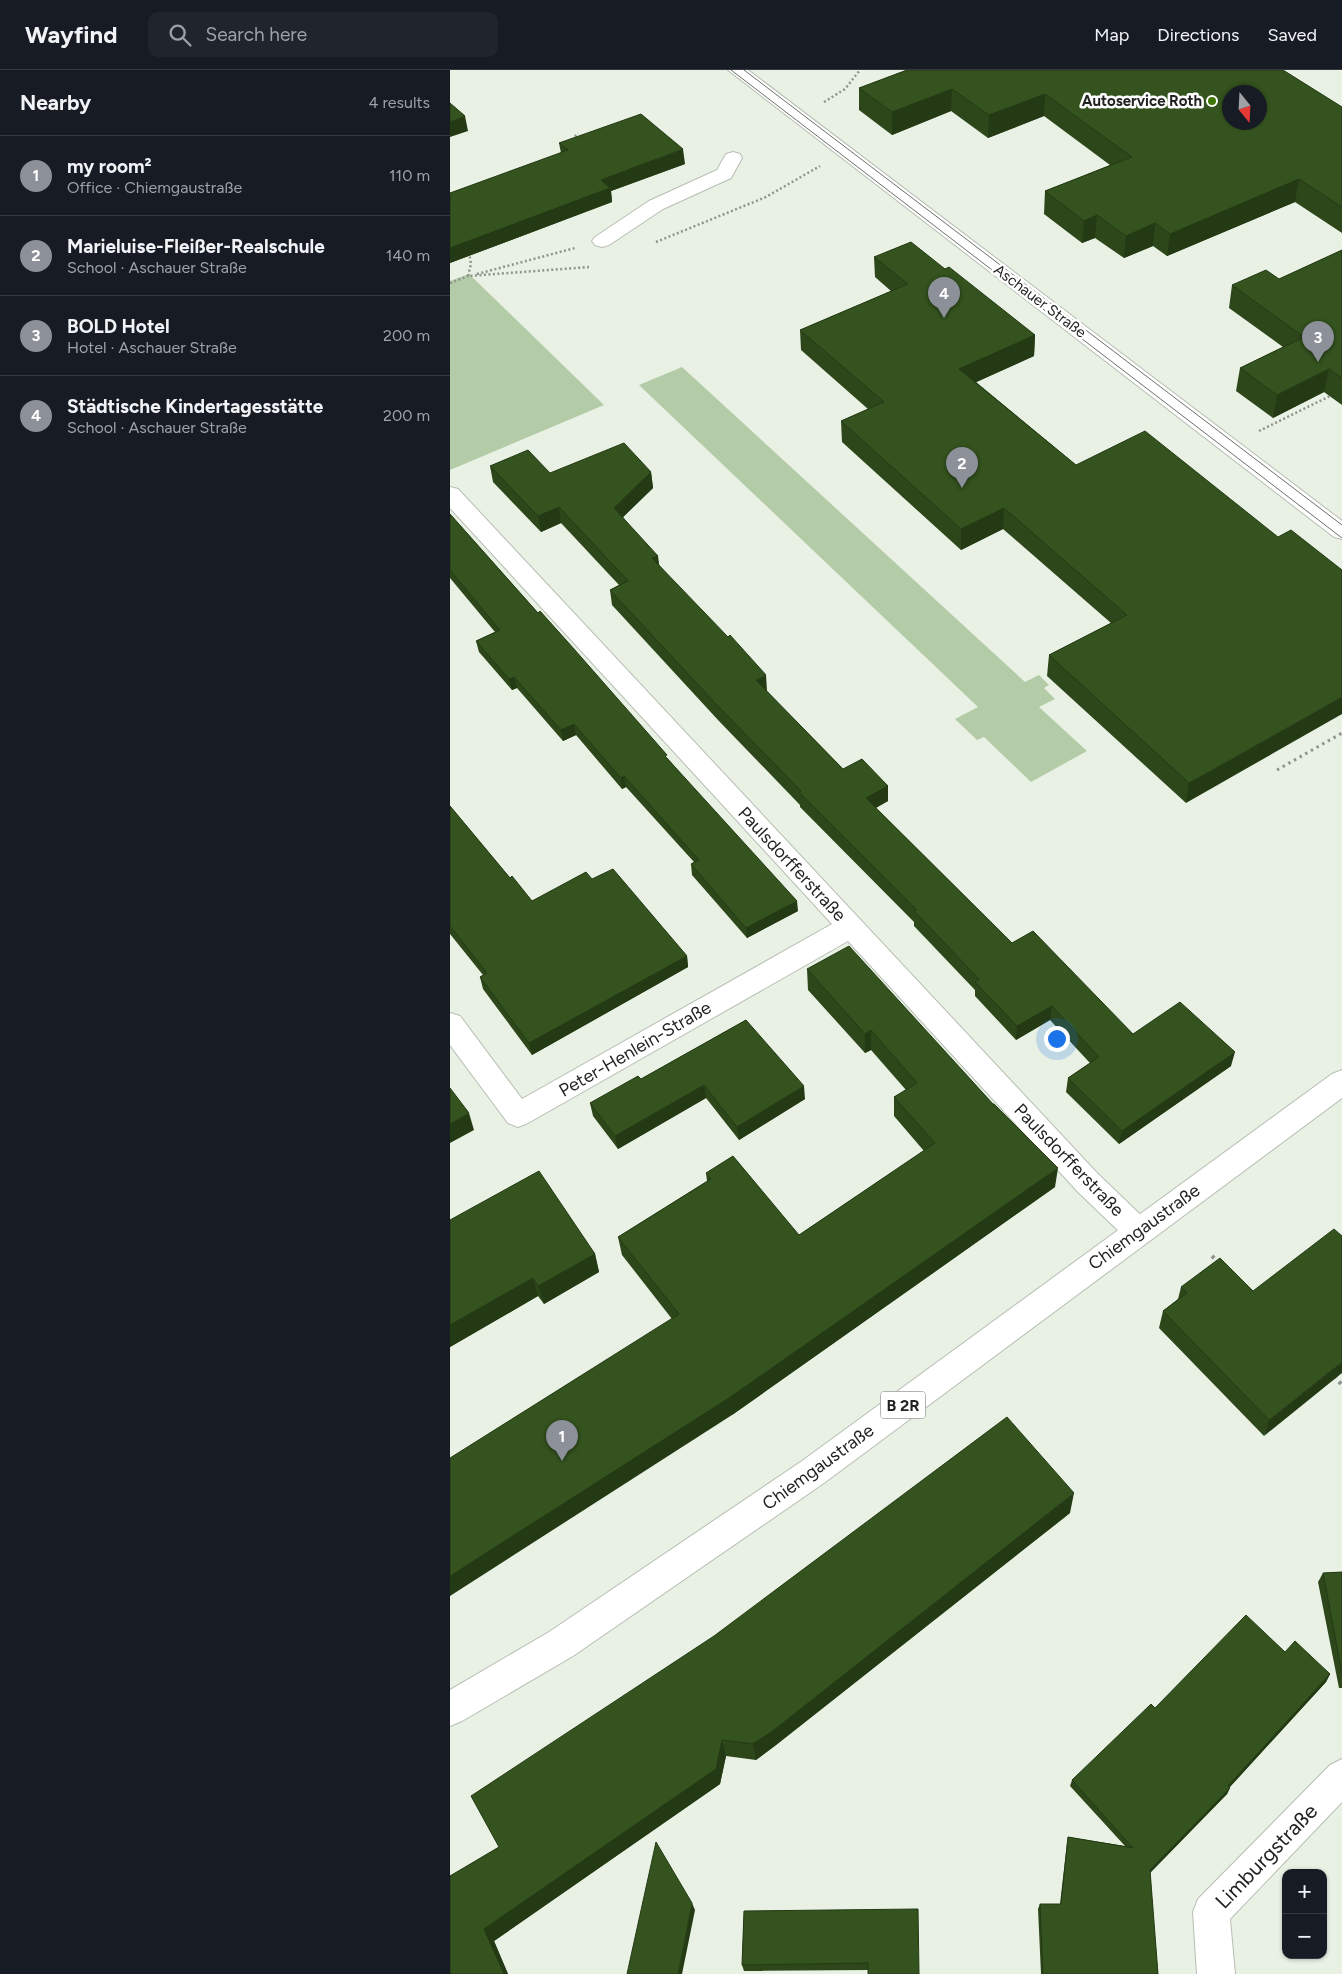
<!DOCTYPE html>
<html lang="en">
<head>
<meta charset="utf-8">
<style>
  body { margin:0; font-family:Figtree,sans-serif; background:#20242c; color:#f1f3f6 }
  .controls { position:absolute; right:15px; bottom:15px; display:grid; overflow:hidden; border-radius:10px; box-shadow:0 1px 4px #0004 }
  .controls button { width:45px; height:45px; display:grid; place-items:center; padding:0; border:0; border-bottom:1px solid #363941; background:#171b24; color:#f1f3f6; font:25px sans-serif }
  .compass { position:absolute; left:772px; top:15px; width:45px; height:45px; border-radius:50%; background:#171b24; box-shadow:0 1px 4px #0004; rotate:162deg }
  .you { position:absolute; left:606px; top:968px; width:18px; height:18px; margin:-12px; border:4px solid #fff; border-radius:50%; background:#1a73e8; box-shadow:0 0 0 8px #1a73e833 }
  .badge { display:grid; place-items:center; width:32px; height:32px; border-radius:50%; background:#8c9099; color:#fff; font-size:16px; font-weight:700 }
  .pin { position:absolute; translate:-50% -41px; filter:drop-shadow(0 1px 2px #0008) }
  .pin::after { content:''; position:absolute; top:26px; width:18px; height:15px; background:inherit; clip-path:polygon(0 0,100% 0,50% 100%) }
  .list { margin:0; padding:0; list-style:none }
  h2 { display:flex; justify-content:space-between; align-items:center; height:65px; margin:0; padding:0 20px; font-size:21px }
  h2 small { font-size:16px; font-weight:400; color:#9ea1a6 }
  .list li { display:grid; grid-template-columns:32px 1fr auto; gap:15px; align-items:center; box-sizing:border-box; height:80px; padding:0 20px; border-top:1px solid #363941 }
  .list b { display:block; font-size:19px; white-space:nowrap }
  .list p { margin:0; font-size:16px; white-space:nowrap; color:#9ea1a6 }
  .list em { font-size:16px; font-style:normal; color:#9ea1a6 }
  .icon { flex:none; width:28px; height:28px; fill:none; stroke:currentColor; stroke-width:2; stroke-linecap:round; stroke-linejoin:round }
  .map { position:relative; flex:none; width:892px; height:1904px; overflow:hidden }
  header { display:flex; align-items:center; gap:30px; box-sizing:border-box; height:70px; padding:0 25px; background:#171b24; border-bottom:1px solid #363941 }
  header strong { font-size:24px }
  nav { display:flex; gap:28px; margin-inline-start:auto; font-size:18px }
  .search { width:350px; height:45px; background:#20242c; display:flex; align-items:center; gap:12px; box-sizing:border-box; padding:0 18px; border-radius:10px; color:#9ea1a6; font-size:19px }
  main { display:flex }
  aside { flex:1; background:#171b24 }
  .map>svg:first-child { display:block }
  .green { fill:#b4cba7 }
  .lines { fill:none; stroke-linecap:round; stroke-linejoin:round }
  .minor-casing { stroke:#b7beb3; stroke-width:2 }
  .major-casing { stroke:#b7beb3; stroke-width:2 }
  .path-far2 { stroke:#8e948c; stroke-width:2.5; stroke-dasharray:2 2.5; stroke-linecap:butt }
  .path-far1 { stroke:#8e948c; stroke-width:3; stroke-dasharray:2.5 4; stroke-linecap:butt }
  .path { stroke:#8e948c; stroke-width:4; stroke-dasharray:3 4.5; stroke-linecap:butt }
  .minor { fill:#fff; fill-rule:evenodd }
  .major { fill:#fff; fill-rule:evenodd }
  .tram { stroke:#6c7069; stroke-width:1 }
  .wall { fill:#2d471a }
  .shaded-wall { fill:#243a15 }
  .building { fill:#34531e; stroke:#243a15; fill-rule:evenodd }
  .poi-dot { fill:#3f7501; stroke:#fff; stroke-width:2 }
  .labels { text-anchor:middle; dominant-baseline:central; stroke-width:5; stroke-linejoin:round; paint-order:stroke }
  .far-poi-label { font-size:15px; font-weight:bold; fill:#1f221e; stroke:#fff; text-anchor:end }
  .far-street-label { font-size:15px; fill:#1f221e; stroke:#fff }
  .shield { fill:#fff; stroke:#626462; stroke-width:1 }
  .shield-label { font-size:16px; font-weight:bold; fill:#1f221e }
  .street-label { font-size:18px; fill:#1f221e; stroke:#fff }
  .near-street-label { font-size:21px; fill:#1f221e; stroke:#fff }
</style>
</head>
<body>
<header>
<strong>Wayfind</strong>
<div class="search"><svg class="icon" aria-label="search" viewBox="0 0 24 24"><circle cx="10" cy="10" r="6"/><path d="M15 15l6 6"/></svg>Search here</div>
<nav><a>Map</a><a>Directions</a><a>Saved</a></nav>
</header>
<main>
<aside>
<h2>Nearby<small>4 results</small></h2>
<ul class="list">
<li><span class="badge">1</span><div><b>my room²</b><p>Office · Chiemgaustraße</p></div><em>110 m</em></li>
<li><span class="badge">2</span><div><b>Marieluise-Fleißer-Realschule</b><p>School · Aschauer Straße</p></div><em>140 m</em></li>
<li><span class="badge">3</span><div><b>BOLD Hotel</b><p>Hotel · Aschauer Straße</p></div><em>200 m</em></li>
<li><span class="badge">4</span><div><b>Städtische Kindertagesstätte</b><p>School · Aschauer Straße</p></div><em>200 m</em></li>
</ul>
</aside>
<div class="map">
<svg width="892" height="1904" viewBox="0 0 892 1904">
  <rect width="100%" height="100%" fill="#e9f1e5"/>
  <!-- green -->
  <g class="green">
    <polygon points="19,204 154,335 0,400 0,211"/>
    <polygon points="232,297 575,612 589,605 599,615 594,618 605,629 589,637 637,681 581,712 534,667 527,670 505,649 528,637 189,315"/>
  </g>
  <g class="lines">
    <!-- minor casing -->
    <g class="minor-casing">
      <g id="minor">
        <polygon points="278,0 298,0 892,451 892,469 884,467"/>
        <polygon points="283,82 290,84 292,88 281,108 213,139 159,175 152,177 145,175 142,171 145,167 199,131 267,100 276,84"/>
        <polygon points="0,417 8,419 648,1104 698,1152 703,1161 698,1170 688,1174 678,1170 628,1122 398,871 78,1053 68,1057 58,1053 0,975 0,943 10,946 72,1029 382,854 0,438"/>
        <polygon points="892,1689 892,1732 780,1849 785,1904 747,1904 743,1842 748,1829 880,1695"/>
      </g>
    </g>
    <!-- major casing -->
    <g class="major-casing">
      <polygon id="major" points="892,1000 892,1028 374,1413 123,1586 12,1651 0,1656 0,1620 99,1562 352,1391 882,1004"/>
    </g>
    <!-- path-far2 -->
    <g class="path-far2">
      <polyline points="374,32 395,19 410,0"/>
      <polyline points="122,70 128,63"/>
      <polyline points="206,172 316,127 370,96"/>
      <polyline points="19,182 21,194 18,206 139,197"/>
      <polyline points="27,204 125,178"/>
      <polyline points="0,213 18,206"/>
      <polyline points="809,361 882,325"/>
    </g>
    <!-- path-far1 -->
    <polyline class="path-far1" points="827,700 892,663"/>
    <!-- path -->
    <g class="path">
      <polyline points="762,1186 769,1193"/>
      <polyline points="884,1306 892,1315"/>
    </g>
    <!-- minor -->
    <use href="#minor" class="minor"/>
    <!-- major -->
    <use href="#major" class="major"/>
    <!-- tram -->
    <g class="tram">
      <polyline points="281,0 892,468"/>
      <polyline points="294,0 892,455"/>
    </g>
  </g>
  <!-- wall -->
  <g class="wall">
    <polygon points="457,0 892,37 892,163 845,132 717,186 703,176 674,188 645,168 632,173 594,144 595,121 660,95 594,46 538,68 501,41 442,65 409,40 409,18"/>
    <polygon points="109,73 235,94 161,121 162,132 0,193 0,123 111,83"/>
    <polygon points="892,180 892,335 874,322 823,348 786,321 790,298 833,277 779,238 782,215 829,209"/>
    <polygon points="424,187 495,199 585,265 584,286 526,312 626,395 828,467 736,733 597,606 599,585 661,553 553,459 511,480 392,372 391,351 418,339 351,280 350,260 441,221 425,207"/>
    <polygon points="40,396 100,403 201,402 203,418 173,447 209,495 317,621 316,621 393,699 438,716 438,731 426,738 562,873 683,964 781,996 669,1074 616,1022 618,1008 640,993 600,950 566,970 525,926 525,920 464,856 464,852 350,737 350,735 268,650 162,535 160,520 169,515 111,453 91,462 43,412"/>
    <polygon points="0,444 218,689 348,841 297,868 242,805 241,794 244,792 176,717 172,719 126,665 113,671 67,618 62,620 29,582 26,571 45,562 0,508"/>
    <polygon points="0,736 60,808 82,831 142,809 237,886 238,897 82,985 33,919 30,907 33,905 0,864"/>
    <polygon points="357,899 605,1117 282,1345 222,1249 172,1185 168,1167 257,1111 256,1103 349,1165 474,1081 444,1046 444,1027 456,1020 421,980 415,983 358,920"/>
    <polygon points="296,950 355,1029 289,1070 256,1028 168,1079 143,1046 140,1033 191,1009"/>
    <polygon points="0,1150 145,1184 149,1202 94,1234 88,1226 0,1277"/>
    <polygon points="892,1166 814,1366 709,1258 713,1241 728,1229 731,1217 803,1221"/>
    <polygon points="620,1443 326,1675 306,1690 276,1686 270,1714 44,1871 58,1904 0,1904 0,1806"/>
    <polygon points="892,1502 892,1618 889,1618 868,1512 873,1503"/>
    <polygon points="835,1582 880,1604 876,1612 780,1717 777,1724 700,1803 708,1904 591,1904 588,1839 590,1834 610,1834 617,1773 618,1767 675,1776 620,1716 622,1710 705,1638"/>
    <polygon points="294,1841 469,1904 418,1900 294,1901 292,1895"/>
  </g>
  <!-- shaded-wall -->
  <g class="shaded-wall">
    <polygon points="502,19 501,41 442,65 442,42"/>
    <polygon points="595,24 594,46 538,68 539,45"/>
    <polygon points="15,46 18,61 0,67 0,52"/>
    <polygon points="233,79 235,94 161,121 162,132 0,193 0,178 151,110"/>
    <polygon points="849,109 845,132 717,186 720,164"/>
    <polygon points="647,145 645,168 632,173 634,151"/>
    <polygon points="705,153 703,176 674,188 676,166"/>
    <polygon points="585,265 584,286 509,320 509,299"/>
    <polygon points="879,299 874,322 823,348 827,325"/>
    <polygon points="201,402 203,418 167,453 164,438"/>
    <polygon points="109,437 111,453 91,462 88,446"/>
    <polygon points="554,438 553,459 511,480 511,459"/>
    <polygon points="208,486 210,501 202,488"/>
    <polygon points="316,605 317,621 307,626 306,610"/>
    <polygon points="64,607 67,618 62,620 59,609"/>
    <polygon points="892,627 892,644 736,733 739,713"/>
    <polygon points="124,654 126,665 113,671 111,660"/>
    <polygon points="174,706 176,717 172,719 171,708"/>
    <polygon points="438,716 438,731 416,743 416,728"/>
    <polygon points="347,831 348,841 297,868 296,858"/>
    <polygon points="237,886 238,897 82,985 79,973"/>
    <polygon points="602,936 600,950 566,970 567,956"/>
    <polygon points="421,960 421,980 415,983 415,964"/>
    <polygon points="785,982 781,996 669,1074 672,1061"/>
    <polygon points="254,1015 256,1028 168,1079 165,1066"/>
    <polygon points="354,1016 355,1029 289,1070 287,1057"/>
    <polygon points="19,1043 24,1060 0,1073 0,1054"/>
    <polygon points="608,1098 605,1117 282,1345 0,1526 0,1506"/>
    <polygon points="145,1184 149,1202 94,1234 88,1216"/>
    <polygon points="83,1208 88,1226 0,1277 0,1255"/>
    <polygon points="892,1292 892,1303 814,1366 819,1350"/>
    <polygon points="624,1423 620,1443 326,1675 306,1690 303,1674"/>
    <polygon points="880,1604 876,1612 775,1722 778,1716"/>
    <polygon points="272,1670 276,1686 270,1714 44,1871 58,1904 53,1904 34,1859"/>
    <polygon points="780,1718 777,1724 697,1806 700,1800"/>
    <polygon points="242,1833 245,1840 232,1904 228,1904"/>
  </g>
  <!-- building -->
  <g class="building">
    <path d="M 457,0 L 833,0 L 892,37 L 892,137 L 849,109 L 720,164 L 705,153 L 676,166 L 647,145 L 634,151 L 595,121 L 682,87 L 595,24 L 539,45 L 502,19 L 442,42 L 409,18 ZM 780,22 L 810,22 L 810,52 L 780,52 Z"/>
    <polygon points="0,33 15,46 0,52"/>
    <polygon points="191,44 233,79 151,110 160,118 0,178 0,123 118,80 109,73"/>
    <polygon points="461,172 495,199 499,197 585,265 509,299 626,395 695,361 828,467 841,460 892,500 892,627 739,713 599,585 677,545 554,438 511,459 391,351 434,332 350,260 458,214 424,187"/>
    <polygon points="892,180 892,308 879,299 827,325 790,298 854,267 782,215 816,200 829,209"/>
    <polygon points="174,373 201,402 164,438 208,486 202,488 278,567 280,565 316,605 306,610 393,699 412,689 438,716 416,728 562,873 583,861 683,964 730,932 785,982 672,1061 618,1008 649,987 602,936 567,956 525,912 529,909 464,841 467,840 349,722 351,721 266,634 160,520 178,511 109,437 88,446 40,396 78,380 100,403"/>
    <polygon points="0,444 88,543 90,541 124,579 217,685 215,686 347,831 296,858 241,794 249,790 174,706 171,708 124,654 111,660 64,607 59,609 26,571 50,560 0,500"/>
    <polygon points="0,736 60,808 62,806 82,831 136,802 142,809 163,799 237,886 79,973 30,907 37,903 0,856"/>
    <polygon points="399,876 543,1034 544,1034 608,1098 279,1328 0,1506 0,1388 229,1244 168,1167 261,1109 256,1103 283,1086 349,1165 485,1073 444,1027 467,1013 421,960 415,964 357,899"/>
    <polygon points="296,950 354,1016 287,1057 254,1015 165,1066 140,1033 188,1006 191,1009"/>
    <polygon points="0,1018 19,1043 0,1054"/>
    <polygon points="89,1101 145,1184 88,1216 83,1208 0,1255 0,1150"/>
    <polygon points="884,1159 892,1166 892,1292 819,1350 713,1241 737,1223 731,1217 770,1188 803,1221"/>
    <polygon points="557,1347 624,1423 324,1660 303,1674 272,1670 266,1699 34,1859 54,1904 0,1904 0,1806 49,1777 21,1726 264,1566"/>
    <polygon points="892,1502 892,1603 873,1503"/>
    <polygon points="796,1545 835,1582 845,1571 880,1604 778,1716 780,1718 700,1800 708,1904 593,1904 590,1834 611,1834 618,1767 683,1778 622,1710 701,1634 705,1638"/>
    <polygon points="206,1772 242,1833 228,1904 177,1904"/>
    <polygon points="468,1839 469,1904 418,1904 418,1893 292,1895 294,1841"/>
  </g>
  <!-- markers -->
  <circle class="poi-dot" cx="762" cy="31" r="5"/>
  <g class="labels">
    <!-- far-poi labels -->
    <g class="far-poi-label">
      <text x="752" y="31">Autoservice Roth</text>
    </g>
    <!-- far-street labels -->
    <g class="far-street-label">
      <text transform="translate(590 231) rotate(37)">Aschauer Straße</text>
    </g>
    <!-- shield labels -->
    <rect class="shield" x="430.5" y="1321.5" width="45" height="27" rx="4"/>
    <g class="shield-label">
      <text x="453" y="1335">B 2R</text>
    </g>
    <!-- street labels -->
    <g class="street-label">
      <text transform="translate(342 794) rotate(47)">Paulsdorfferstraße</text>
      <text transform="translate(185 979) rotate(-30)">Peter-Henlein-Straße</text>
      <text transform="translate(619 1090) rotate(46)">Paulsdorfferstraße</text>
      <text transform="translate(694 1157) rotate(-36)">Chiemgaustraße</text>
      <text transform="translate(368 1397) rotate(-36)">Chiemgaustraße</text>
    </g>
    <!-- near-street labels -->
    <g class="near-street-label">
      <text transform="translate(816 1786) rotate(-46)">Limburgstraße</text>
    </g>
  </g>
</svg>
<div class="controls">
<button>+</button>
<button>−</button>
</div>
<svg class="compass" viewBox="-18 -18 36 36"><path d="M0-13l5 13h-10z" fill="#e53935"/><path d="M0 13l5-13h-10z" fill="#9ea1a6"/></svg>
<div class="you"></div>
<div class="pin badge" style="left:112px;top:1391px">1</div>
<div class="pin badge" style="left:512px;top:418px">2</div>
<div class="pin badge" style="left:868px;top:292px">3</div>
<div class="pin badge" style="left:494px;top:248px">4</div>
</div>
</main>
</body>
</html>
